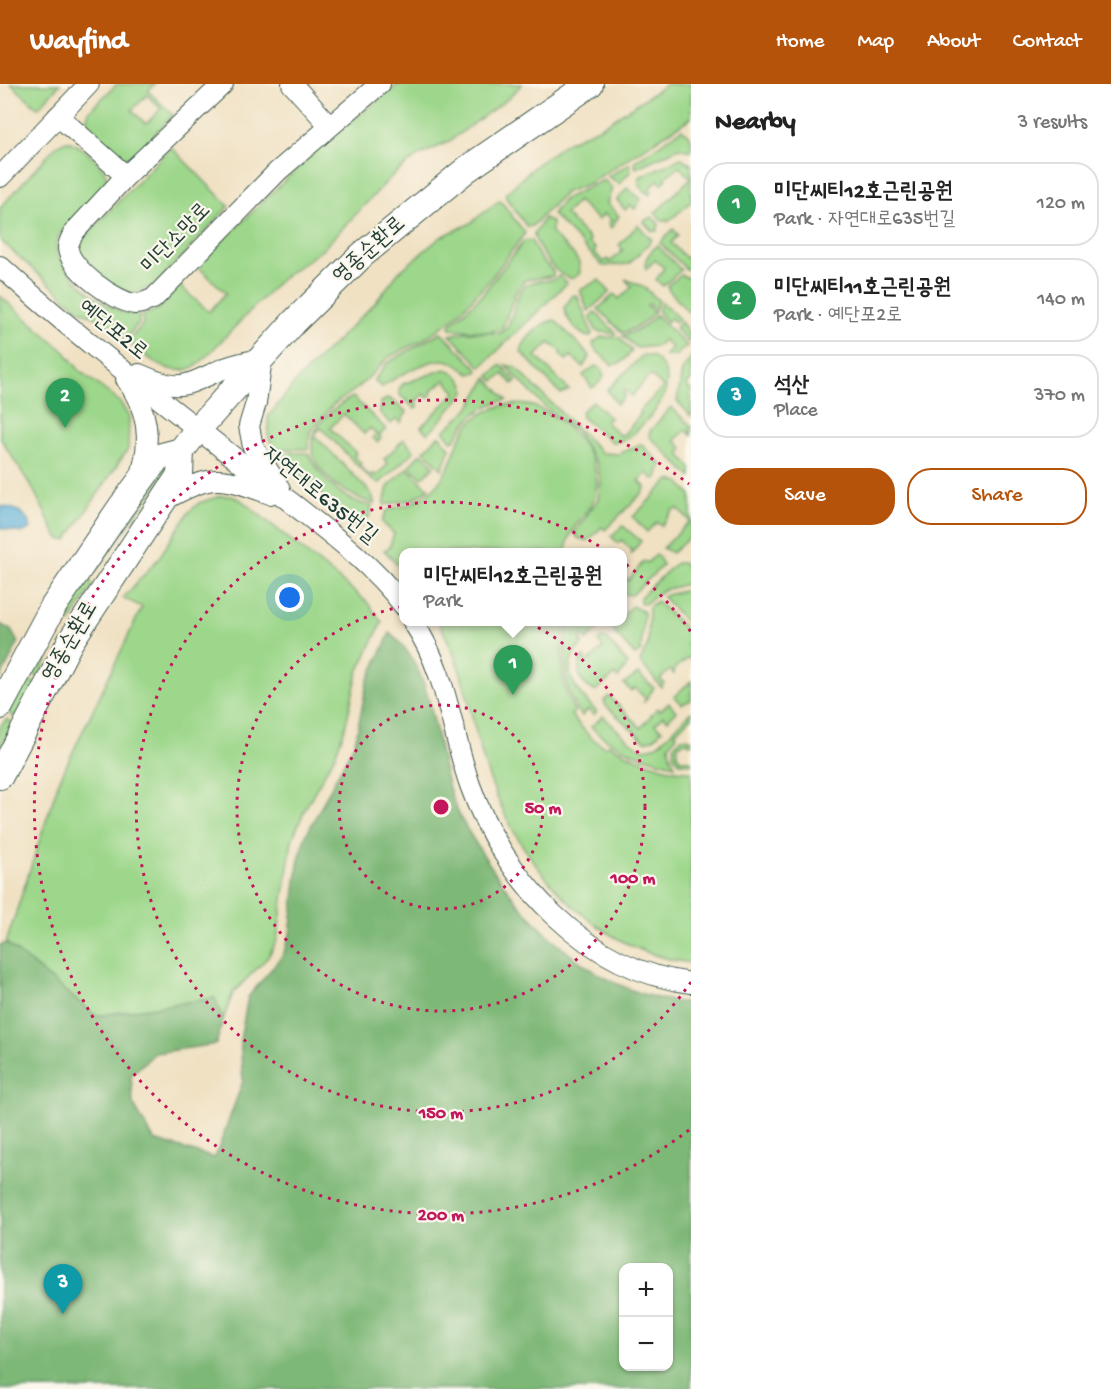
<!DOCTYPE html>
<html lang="en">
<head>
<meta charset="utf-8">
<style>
  body { margin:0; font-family:"Gochi Hand","Poor Story",sans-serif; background:#f2f2f2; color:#222 }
  .controls { position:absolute; right:18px; bottom:18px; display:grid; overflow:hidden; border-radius:12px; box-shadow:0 2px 4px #0004 }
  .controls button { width:54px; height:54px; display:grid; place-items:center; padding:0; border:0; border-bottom:2px solid #e0e0e0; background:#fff; color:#222; font:30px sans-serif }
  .you { position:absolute; left:290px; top:514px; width:21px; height:21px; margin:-15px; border:4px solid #fff; border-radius:50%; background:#1a73e8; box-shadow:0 0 0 9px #1a73e833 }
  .badge { display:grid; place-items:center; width:39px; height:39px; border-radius:50%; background:#b45309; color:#fff; font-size:20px; font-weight:700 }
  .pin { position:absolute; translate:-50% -50px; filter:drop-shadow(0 2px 3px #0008) }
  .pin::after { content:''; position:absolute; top:32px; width:21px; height:18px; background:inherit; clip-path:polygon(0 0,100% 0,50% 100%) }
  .popup { position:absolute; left:399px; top:464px; width:228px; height:78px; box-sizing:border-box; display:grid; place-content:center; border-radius:12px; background:#fff; filter:drop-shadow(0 2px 4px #0005); font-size:20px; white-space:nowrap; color:#767676 }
  .popup b { font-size:22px; color:#222 }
  .popup::after { content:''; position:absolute; left:50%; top:100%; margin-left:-12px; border:12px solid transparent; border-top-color:#fff }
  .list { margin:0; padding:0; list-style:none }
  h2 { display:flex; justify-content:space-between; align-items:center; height:78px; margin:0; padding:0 24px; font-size:26px }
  h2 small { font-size:20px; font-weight:400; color:#767676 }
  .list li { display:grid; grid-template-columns:39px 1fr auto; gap:18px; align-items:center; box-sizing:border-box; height:84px; margin:0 12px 12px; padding:0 12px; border:2px solid #e0e0e0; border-radius:24px }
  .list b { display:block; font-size:22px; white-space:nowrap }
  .list p { margin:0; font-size:20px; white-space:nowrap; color:#767676 }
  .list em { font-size:20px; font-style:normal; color:#767676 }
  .actions { display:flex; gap:12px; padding:18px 24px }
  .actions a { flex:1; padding:14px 0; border:2px solid #b45309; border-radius:24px; text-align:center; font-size:21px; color:#b45309 }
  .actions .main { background:#b45309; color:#fff }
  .map { position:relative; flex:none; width:691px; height:1305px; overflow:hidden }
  header { display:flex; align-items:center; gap:36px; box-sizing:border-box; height:84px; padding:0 30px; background:#b45309; color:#fff }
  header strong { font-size:28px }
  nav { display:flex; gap:33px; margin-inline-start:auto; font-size:21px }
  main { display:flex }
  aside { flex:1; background:#fff }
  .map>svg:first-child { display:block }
  .green { fill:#9dd78b; stroke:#5e8a60; stroke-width:1.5; fill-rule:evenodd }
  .forest { fill:#7eb877; stroke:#4e7a56; stroke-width:1.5; fill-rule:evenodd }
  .water { fill:#5aaed6; stroke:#3c7685; stroke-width:1.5 }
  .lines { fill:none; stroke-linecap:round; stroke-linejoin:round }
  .minor-casing { stroke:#3e5649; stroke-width:22 }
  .major-casing { stroke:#3e5649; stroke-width:28 }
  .minor { stroke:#fff; stroke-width:20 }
  .major { stroke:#fff; stroke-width:26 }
  .ring { fill:none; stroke:#c2185b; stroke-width:3; stroke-dasharray:3 6 }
  .labels { text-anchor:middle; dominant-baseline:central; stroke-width:4.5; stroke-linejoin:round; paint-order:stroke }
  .street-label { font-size:22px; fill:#1f3d34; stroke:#fbf7ec }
  .centre { fill:#c2185b; stroke:#fbf7ec; stroke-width:3 }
  .ring-label { font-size:18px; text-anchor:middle; font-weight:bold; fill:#c2185b; stroke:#fbf7ec; stroke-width:4.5; stroke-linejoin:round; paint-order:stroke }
</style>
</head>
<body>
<header>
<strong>Wayfind</strong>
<nav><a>Home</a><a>Map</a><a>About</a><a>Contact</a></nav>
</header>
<main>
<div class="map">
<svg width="691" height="1305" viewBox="0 0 691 1305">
  <rect width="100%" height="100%" fill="#fbf7ec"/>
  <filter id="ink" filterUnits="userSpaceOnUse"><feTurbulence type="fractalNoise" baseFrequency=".0167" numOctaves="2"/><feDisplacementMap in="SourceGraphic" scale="12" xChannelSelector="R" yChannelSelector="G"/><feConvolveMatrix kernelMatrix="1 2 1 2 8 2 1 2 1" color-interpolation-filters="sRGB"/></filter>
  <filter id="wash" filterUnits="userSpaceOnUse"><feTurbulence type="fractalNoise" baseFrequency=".008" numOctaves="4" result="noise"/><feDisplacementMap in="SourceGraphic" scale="24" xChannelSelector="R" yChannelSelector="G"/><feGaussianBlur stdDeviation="1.35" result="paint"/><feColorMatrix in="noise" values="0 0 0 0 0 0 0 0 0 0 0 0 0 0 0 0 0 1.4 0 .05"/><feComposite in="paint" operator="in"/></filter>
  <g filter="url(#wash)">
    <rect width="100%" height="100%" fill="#f0e1c3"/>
    <!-- green -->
    <g class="green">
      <polygon points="11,0 60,0 38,24"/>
      <path d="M 117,0 L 155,0 L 148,7 L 173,31 L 134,72 C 118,80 92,53 86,38 L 89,27 ZM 147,11 L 161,25 L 146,40 L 132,26 Z"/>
      <path d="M 399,0 L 522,0 L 510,13 L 448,58 L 418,72 L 392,92 L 322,166 L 282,194 L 198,281 C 171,297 149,274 128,258 L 143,240 L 143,231 L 159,225 L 179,201 L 209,228 L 226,209 L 197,182 L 320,62 Z"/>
      <polygon points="667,0 691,0 691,34 588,100 566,108 532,142 527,143 506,114 506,109 536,81 566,59 601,43"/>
      <polygon points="682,45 691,54 691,67 679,64 636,84 634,78"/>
      <path d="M 66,57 C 80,59 106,82 107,96 C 86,143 18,146 86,205 C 99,217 121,231 139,231 L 139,239 L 125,255 L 101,236 L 78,225 L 0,156 L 0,124 L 56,62 Z"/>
      <path d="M 171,63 L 229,122 L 154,202 L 133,210 C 109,202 93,187 77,168 L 78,160 Z"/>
      <polygon points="681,74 691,80 691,118 668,138 665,135 663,137 655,129 691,94 679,83 665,93 667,95 662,100 658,96 649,105 652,108 649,111 639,101 639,93"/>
      <polygon points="629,80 631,87 619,100 608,92"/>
      <polygon points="604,96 612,104 607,119 619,132 611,144 608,140 611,136 604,130 598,136 578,117 565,130 590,156 588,158 596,165 594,168 604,178 607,175 610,178 623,166 619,161 638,141 652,156 629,180 603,182 552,130 564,115"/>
      <polygon points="627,104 641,115 635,125 630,121 625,126 617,116"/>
      <polygon points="500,116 525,149 490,196 453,235 424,255 389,273 359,303 333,321 310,348 308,365 273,365 268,351 268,333 298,295 375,219 399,188 441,153 469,140"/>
      <polygon points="652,133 659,140 657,147 652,147 643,137"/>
      <path d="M 544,134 L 552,138 L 551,149 L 574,171 L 579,179 L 580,189 L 574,194 C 559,197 536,164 534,150 Z"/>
      <polygon points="673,145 678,151 671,159 686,174 691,173 691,185 686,185 660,159"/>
      <polygon points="531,156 540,174 553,187 553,192 525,196 515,210 502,245 488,248 450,245 450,241 481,212 524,157"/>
      <path d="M 657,161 L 681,186 L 663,202 L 656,196 L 664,184 L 655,176 L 646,185 C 643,174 650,169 657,161 Z"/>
      <polygon points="681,191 691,195 691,225 688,228 668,205 668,201"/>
      <path d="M 559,192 L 567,199 L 481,283 L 450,251 L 465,248 L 501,249 C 516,238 511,216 524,203 C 534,193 549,201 559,192 Z"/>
      <polygon points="625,195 644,203 659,217 655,226 650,220 647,221 654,229 639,242 623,249 598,225 614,210 619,215 632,203"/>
      <polygon points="599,196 610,208 588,227 580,206"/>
      <path d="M 573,211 L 577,212 L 592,249 L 590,253 C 579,252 566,235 564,224 Z"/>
      <polygon points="0,212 64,267 80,287 120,318 129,333 128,365 67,456 61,456 56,451 33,405 0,354"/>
      <polygon points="662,218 679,235 675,238 671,234 667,238 658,228"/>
      <polygon points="595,228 616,249 615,250 596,247 590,232"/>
      <polygon points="656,231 687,262 675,272 665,271 672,264 664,256 657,262 637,264 623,252 642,244"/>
      <path d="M 555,236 L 590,272 L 583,283 L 571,272 L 566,276 L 560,270 L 561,267 L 549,259 L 536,272 L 569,306 L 561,310 L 521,268 C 522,256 543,237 555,236 Z"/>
      <polygon points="681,238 689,249 688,258 675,244"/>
      <path d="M 441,248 L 478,285 L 477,288 L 470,290 C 463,286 457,279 449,277 C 434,271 394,294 382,303 L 374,297 L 387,279 Z"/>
      <polygon points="619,253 632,267 621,279 612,281 594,264 593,259 601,253"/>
      <path d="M 643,271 L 652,272 C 680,292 663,320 644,339 C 634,349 627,358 612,358 L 582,333 L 581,328 L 593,317 L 610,334 L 606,338 L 619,351 L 624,350 L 641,330 L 639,328 L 663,303 L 650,291 L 632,312 L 625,306 L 623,309 L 625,312 L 617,320 L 607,306 Z"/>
      <polygon points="691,273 691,296 686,302 691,306 691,332 677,317 682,287"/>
      <polygon points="501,281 516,297 513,300 503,290 494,297 489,292"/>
      <polygon points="505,281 515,283 602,369 619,370 641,360 661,380 657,394 653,395 647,389 639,397 645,403 644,407 605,446 602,443 588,457 578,454 574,449 598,415 601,398 597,380 576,347 545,323"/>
      <polygon points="595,282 601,284 604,292 599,299 592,304 583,291"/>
      <path d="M 445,285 C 456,288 465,297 465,308 L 434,344 L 427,349 L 421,343 L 456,308 L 445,296 L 431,307 L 432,309 L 428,314 L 424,310 L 415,318 L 418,322 L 415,325 L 400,311 L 399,305 L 403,300 Z"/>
      <path d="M 487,294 L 507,316 C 484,319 465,335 455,356 L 451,357 L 444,347 L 470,323 Z"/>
      <path d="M 353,313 L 386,345 L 379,352 L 381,354 L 377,358 L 373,354 L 376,350 L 370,344 L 364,350 L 344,330 L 330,344 L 356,369 L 354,372 L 361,379 L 359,382 L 370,392 L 373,389 L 376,392 L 388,380 L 384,375 L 404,355 L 414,367 L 380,399 L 372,396 L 321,344 L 314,351 L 371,409 L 375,420 C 336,409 287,371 327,332 C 335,324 343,317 353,313 Z"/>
      <polygon points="389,314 407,328 400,339 396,335 391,340 380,329 381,318"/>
      <path d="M 505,321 C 516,320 528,319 538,324 C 567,336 602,372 596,407 C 592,431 569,437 566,468 L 404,468 L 403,487 L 384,466 L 389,464 L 394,450 L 382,438 L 386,428 C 391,423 397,424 403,422 C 415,419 426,412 435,403 C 464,372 448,335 505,321 Z"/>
      <polygon points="671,323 691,342 691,351 686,346 675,356 683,365 679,370 691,383 691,393 649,352 650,347"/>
      <polygon points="439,351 450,364 442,385 424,367"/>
      <path d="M 279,369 L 308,369 C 321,395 342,417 372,422 L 369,433 L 359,443 L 351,442 L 313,402 L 277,371 Z"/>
      <polygon points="421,369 434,382 422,394 409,382"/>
      <polygon points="165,377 172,381 95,488 91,489"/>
      <polygon points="407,384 429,405 413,415 384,421 388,403"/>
      <polygon points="669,396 679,398 691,411 691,452 672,469 663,464 690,437 678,425 673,426 661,442 657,438 647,448 633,433"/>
      <polygon points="220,412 232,412 241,416 367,518 382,538 358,588 345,644 336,669 305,725 292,756 277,856 268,873 233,909 223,936 214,914 96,932 6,859 59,697 142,523 123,514 158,475 189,428 199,419"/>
      <polygon points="623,442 641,457 630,471 632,467 622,456 618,459 611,452"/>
      <polygon points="657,470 663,481 632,511 624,510 623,491 628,497 644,477 647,479"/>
      <polygon points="676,479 683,479 690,486 690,499 661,507 645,520 640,519 640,513"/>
      <polygon points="87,495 91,497 93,502 69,539 63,537 61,534 81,497"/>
      <polygon points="691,505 691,536 688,540 662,512"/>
      <polygon points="657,517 691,550 691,556 687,560 691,564 691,572 675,584 674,590 670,586 660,595 664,599 661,603 640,578 648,560 649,523"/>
      <polygon points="632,522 644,528 641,567 635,571 613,547 615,540 622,538 623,532"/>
      <path d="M 438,538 L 565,538 C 560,567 559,601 575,627 L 571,631 L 590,653 L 605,663 L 608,660 C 627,672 669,689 691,687 L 691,879 C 594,867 521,782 489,693 C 470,640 468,588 438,538 Z"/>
      <path d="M 568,538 L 605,538 L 587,556 L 583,552 L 580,554 L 583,559 C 556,586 576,606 597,628 L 594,631 L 588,626 L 582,632 C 561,607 563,568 568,538 Z"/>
      <path d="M 601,554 L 607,555 L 628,580 L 618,594 L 615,591 L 595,607 C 581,601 574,588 583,573 L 588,578 L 603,564 L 598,557 Z"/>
      <polygon points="44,564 52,566 39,592 36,592 31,588"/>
      <polygon points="638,590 654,604 643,619 646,615 635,604 631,607 624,600"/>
      <polygon points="29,595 35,600 19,631 11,632 8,627"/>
      <polygon points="691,597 691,616 682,620 674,613"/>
      <polygon points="609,612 641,644 657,624 660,627 669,619 676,627 668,636 663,632 655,640 662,646 653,655 645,657 606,622 604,617"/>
      <path d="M 691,628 L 691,633 L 675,649 L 677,652 L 669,661 L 670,672 L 675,681 C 646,675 613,665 591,643 L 603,632 C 651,679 646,673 691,628 Z"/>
      <polygon points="7,635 14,640 0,671 0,642"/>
      <polygon points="682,654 691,655 691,660 685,658 678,661 677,671 682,676 691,676 691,680 681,679 673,672 674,661"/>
    </g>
    <!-- forest -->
    <g class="forest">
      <polygon points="0,540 11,546 18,559 0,595"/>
      <path d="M 390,549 C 437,587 433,662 453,716 C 460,736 473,755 484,772 C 530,844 600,914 691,919 L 691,1305 L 0,1305 L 0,861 L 6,859 L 96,932 L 215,914 L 223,936 L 216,960 L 155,969 L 131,991 L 133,1020 L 154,1056 L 215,1074 L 243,997 L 240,956 L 248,913 L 283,871 L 290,851 L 298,780 L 305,753 L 355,658 L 367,599 ZM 624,1184 L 668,1184 L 668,1282 L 624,1282 Z"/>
    </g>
    <!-- water -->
    <path class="water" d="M 0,422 C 15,424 27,428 31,444 L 22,449 L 0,444 Z"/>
  </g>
  <g filter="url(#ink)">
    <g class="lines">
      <!-- minor casing -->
      <g class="minor-casing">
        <g id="minor">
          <path d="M 223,0 L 126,92 L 75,147 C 72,152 68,158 68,164 C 69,185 116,218 135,220 C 142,220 147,217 153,215 L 278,87 L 380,0"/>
          <polyline points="292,0 329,41"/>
          <polyline points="58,32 126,92"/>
          <polyline points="0,93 89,0"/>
          <path d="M 0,182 C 84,259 176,327 265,398 C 312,436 367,473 404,522"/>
          <path d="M 139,290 C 180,308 182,303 220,286 C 233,280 248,278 262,274 L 256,319 L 249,342 L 253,363 L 280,405"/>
          <path d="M 126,295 C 148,326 152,354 141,391"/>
          <path d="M 166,415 C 214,389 220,392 270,410"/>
          <path d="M 413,538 C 448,590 450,644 470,701 C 504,797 587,886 691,899"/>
        </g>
      </g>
      <!-- major casing -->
      <g class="major-casing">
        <g id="major">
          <polyline points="0,622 53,523 121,423 158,373 181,367"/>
          <polyline points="0,692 70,558 180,391 181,367 198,345 294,238 362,171 467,85 590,0"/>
        </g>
      </g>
      <!-- minor -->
      <use href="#minor" class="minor"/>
      <!-- major -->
      <use href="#major" class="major"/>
    </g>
  </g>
  <!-- distance rings -->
  <g class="ring">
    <circle cx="441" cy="723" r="102"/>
    <circle cx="441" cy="723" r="204"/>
    <path d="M691 898A305 305 0 1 1 691 548"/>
    <path d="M689 1046A407 407 0 1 1 689 400"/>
  </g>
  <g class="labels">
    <!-- street labels -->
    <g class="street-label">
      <text transform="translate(177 155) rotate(-46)">미단소망로</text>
      <text transform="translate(370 167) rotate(-42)">영종순환로</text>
      <text transform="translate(112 247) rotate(39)">예단포2로</text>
      <text transform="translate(319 412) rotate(39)">자연대로635번길</text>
      <text transform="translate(71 558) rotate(-60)">영종순환로</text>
    </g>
  </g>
  <circle cx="441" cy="723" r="9" class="centre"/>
  <g class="ring-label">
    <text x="543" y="729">50 m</text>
    <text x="633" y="799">100 m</text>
    <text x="441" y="1034">150 m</text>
    <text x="441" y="1136">200 m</text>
  </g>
</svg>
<div class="controls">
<button>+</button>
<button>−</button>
</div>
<div class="you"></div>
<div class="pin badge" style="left:513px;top:611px;background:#2e9e5b">1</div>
<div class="popup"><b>미단씨티12호근린공원</b>Park</div>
<div class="pin badge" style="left:65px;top:344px;background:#2e9e5b">2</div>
<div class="pin badge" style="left:63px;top:1230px;background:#0f9aa8">3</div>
</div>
<aside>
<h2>Nearby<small>3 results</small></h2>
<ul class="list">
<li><span class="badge" style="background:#2e9e5b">1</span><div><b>미단씨티12호근린공원</b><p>Park · 자연대로635번길</p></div><em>120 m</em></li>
<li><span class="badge" style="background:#2e9e5b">2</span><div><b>미단씨티11호근린공원</b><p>Park · 예단포2로</p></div><em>140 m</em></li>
<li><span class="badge" style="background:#0f9aa8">3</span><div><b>석산</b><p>Place</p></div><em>370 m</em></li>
</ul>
<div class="actions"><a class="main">Save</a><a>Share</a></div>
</aside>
</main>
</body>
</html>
